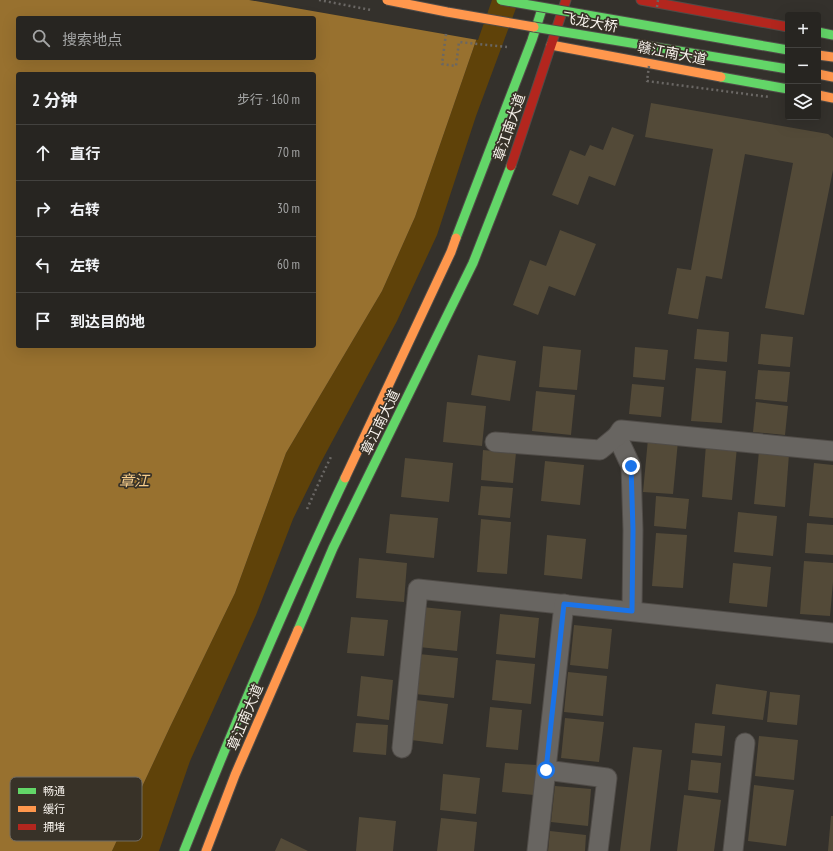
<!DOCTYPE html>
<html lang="zh">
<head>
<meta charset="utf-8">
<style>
  body { margin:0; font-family:"PT Sans Narrow","Noto Sans SC",sans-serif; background:#2f2d2a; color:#f1f3f6 }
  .controls { position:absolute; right:12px; top:12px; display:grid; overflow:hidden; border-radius:4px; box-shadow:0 4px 16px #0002 }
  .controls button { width:36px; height:36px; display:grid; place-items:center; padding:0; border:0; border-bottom:1px solid #43423f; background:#272521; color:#f1f3f6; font:20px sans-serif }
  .stop { position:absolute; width:12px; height:12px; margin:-9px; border:3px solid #1a73e8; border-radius:50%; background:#fff }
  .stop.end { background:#1a73e8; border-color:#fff; box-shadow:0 1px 4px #0008 }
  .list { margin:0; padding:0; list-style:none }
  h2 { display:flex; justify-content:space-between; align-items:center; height:52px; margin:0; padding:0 16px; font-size:17px }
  h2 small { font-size:13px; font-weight:400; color:#a4a5a5 }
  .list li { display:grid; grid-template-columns:26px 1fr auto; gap:12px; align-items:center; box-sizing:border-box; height:56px; padding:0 16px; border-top:1px solid #43423f }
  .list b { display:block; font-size:15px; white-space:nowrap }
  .list em { font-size:13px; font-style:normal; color:#a4a5a5 }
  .icon { flex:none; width:22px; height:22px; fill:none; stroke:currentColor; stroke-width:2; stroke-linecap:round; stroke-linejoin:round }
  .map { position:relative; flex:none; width:833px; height:851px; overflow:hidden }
  .search { position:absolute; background:#272521; box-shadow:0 4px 16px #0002; left:16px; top:16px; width:300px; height:44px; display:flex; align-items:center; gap:10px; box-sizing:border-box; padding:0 14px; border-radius:4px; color:#a4a5a5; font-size:15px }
  .panel { position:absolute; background:#272521; box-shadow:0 4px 16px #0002; left:16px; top:72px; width:300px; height:276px; border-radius:4px }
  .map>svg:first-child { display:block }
  .green { fill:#5f4209 }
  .water { fill:#98712f; fill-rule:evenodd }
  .pier { fill:#34312c }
  .building { fill:#534a38 }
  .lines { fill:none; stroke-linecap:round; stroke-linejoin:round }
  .street-casing { stroke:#504c48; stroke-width:21 }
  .fast-casing { stroke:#504c48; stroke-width:11 }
  .slow-casing { stroke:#504c48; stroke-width:11 }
  .jam-casing { stroke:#504c48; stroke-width:11 }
  .path { stroke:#6a6764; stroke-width:2.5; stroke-dasharray:2 3; stroke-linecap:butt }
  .street { stroke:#686561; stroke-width:19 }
  .fast { stroke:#63d668; stroke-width:9 }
  .slow { stroke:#ff974d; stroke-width:9 }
  .jam { stroke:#b3261e; stroke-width:9 }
  .fast-bridge-casing { stroke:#504c48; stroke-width:11; stroke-linecap:butt }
  .slow-bridge-casing { stroke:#504c48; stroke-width:11; stroke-linecap:butt }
  .path-bridge { stroke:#6a6764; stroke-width:2.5; stroke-dasharray:2 3; stroke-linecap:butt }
  .fast-bridge { stroke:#63d668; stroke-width:9 }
  .slow-bridge { stroke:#ff974d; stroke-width:9 }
  .route { stroke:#1a73e8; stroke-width:5 }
  .labels { text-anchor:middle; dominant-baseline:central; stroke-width:3.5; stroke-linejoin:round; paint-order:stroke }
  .street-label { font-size:14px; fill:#f7f2ec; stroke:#383228 }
  .water-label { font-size:15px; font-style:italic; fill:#f7cd8c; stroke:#383228 }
  .key { fill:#383228; stroke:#716c63; stroke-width:1 }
  .key-label { font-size:11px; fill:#f7f2ec }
</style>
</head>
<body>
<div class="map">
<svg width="833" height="851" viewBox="0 0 833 851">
  <rect width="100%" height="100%" fill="#34312c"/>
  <!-- green -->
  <polygon class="green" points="490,0 519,0 476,116 437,235 397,321 320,464 293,519 256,615 190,761 159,851 112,851 170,727 235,593 286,453 382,291 415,217"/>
  <!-- water -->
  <path class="water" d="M 0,0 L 490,0 L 415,217 L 382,291 L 286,453 L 235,593 L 170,727 L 112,851 L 0,851 ZM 18,18 L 314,18 L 314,58 L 18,58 ZM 18,74 L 314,74 L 314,346 L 18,346 Z"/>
  <!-- pier -->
  <polygon class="pier" points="249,0 492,0 478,40"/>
  <!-- building -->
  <g class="building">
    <polygon points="651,103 828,134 833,138 833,170 804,315 765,308 793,163 745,154 722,279 706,276 698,319 668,314 677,268 691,270 713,149 645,137"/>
    <polygon points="612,127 634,135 615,186 589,176 578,205 552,195 570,150 585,156 590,145 603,150"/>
    <polygon points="560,230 596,244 575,296 549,286 538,315 513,305 530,260 546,266"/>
    <polygon points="697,329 729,332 727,362 694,359"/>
    <polygon points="761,334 793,337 790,367 758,364"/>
    <polygon points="543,346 581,350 577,390 539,387"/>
    <polygon points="635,347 668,350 665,380 633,377"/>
    <polygon points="478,355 516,361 510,401 471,395"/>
    <polygon points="696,368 726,371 722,423 691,421"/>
    <polygon points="758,370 790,372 787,402 755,399"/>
    <polygon points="632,384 664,387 661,417 629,414"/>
    <polygon points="536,391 575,395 571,435 532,431"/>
    <polygon points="447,402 486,406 482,446 443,442"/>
    <polygon points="756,402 788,406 785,435 753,432"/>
    <polygon points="648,439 678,441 673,494 643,492"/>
    <polygon points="706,444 737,447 732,500 702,497"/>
    <polygon points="483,450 516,453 513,483 481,480"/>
    <polygon points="759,451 789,454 785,507 754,504"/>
    <polygon points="405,458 453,463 449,502 401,497"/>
    <polygon points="545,461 584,465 580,505 541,501"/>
    <polygon points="814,463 833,465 833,518 809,516"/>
    <polygon points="481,486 513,488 510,518 478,515"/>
    <polygon points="656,496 689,499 686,529 654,526"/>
    <polygon points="738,512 777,516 773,556 734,552"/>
    <polygon points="390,514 438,518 434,558 386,553"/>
    <polygon points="481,519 511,522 507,574 477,572"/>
    <polygon points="807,523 833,525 833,555 805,553"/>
    <polygon points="656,533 687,535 683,588 652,586"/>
    <polygon points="547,535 586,539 582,579 544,575"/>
    <polygon points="359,558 407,563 404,602 356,598"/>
    <polygon points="804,561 833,563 833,582 830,616 800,614"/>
    <polygon points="733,563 771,567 767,607 729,603"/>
    <polygon points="422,607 461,611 457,651 419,647"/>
    <polygon points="500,614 539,618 535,658 496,654"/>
    <polygon points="351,617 388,620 384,656 347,653"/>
    <polygon points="574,625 612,629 608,669 570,665"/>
    <polygon points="419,654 458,658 454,698 415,694"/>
    <polygon points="496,660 535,664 531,704 492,700"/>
    <polygon points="568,672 607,676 603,716 564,712"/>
    <polygon points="361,676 393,680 389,720 357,716"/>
    <polygon points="716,684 767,691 763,720 712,714"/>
    <polygon points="770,692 800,695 797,725 767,722"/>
    <polygon points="416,700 448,704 443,744 411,740"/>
    <polygon points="490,707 522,710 518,750 486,747"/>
    <polygon points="565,718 604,722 599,762 561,758"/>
    <polygon points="356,723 388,725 386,755 353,752"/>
    <polygon points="695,723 725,726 722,756 692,753"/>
    <polygon points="759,736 798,740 794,780 755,776"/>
    <polygon points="633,747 662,750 650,851 620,851"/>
    <polygon points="691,760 721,763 718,793 688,790"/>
    <polygon points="505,763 537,765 534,795 502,792"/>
    <polygon points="443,774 480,778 476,814 440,810"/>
    <polygon points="754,785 794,790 786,846 748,841"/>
    <polygon points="555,786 591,789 588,826 551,822"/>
    <polygon points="684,795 721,800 714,851 677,851"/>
    <polygon points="831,816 833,816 833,851 828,851"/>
    <polygon points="359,817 396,821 393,851 356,851"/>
    <polygon points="441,818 477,822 474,851 437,851"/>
    <polygon points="550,831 586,835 585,851 548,851"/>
    <polygon points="281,838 308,851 275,851"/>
  </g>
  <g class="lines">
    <!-- street casing -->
    <g class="street-casing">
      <g id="street">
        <polyline points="617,436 631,466 633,530 632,611"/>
        <polyline points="495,442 600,450 617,436 621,430 833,451"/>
        <polyline points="402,748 418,589 833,633"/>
        <polyline points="546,770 607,778 598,851"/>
        <polyline points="537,851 564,604"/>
        <polyline points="733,851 745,743"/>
      </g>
    </g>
    <!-- fast casing -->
    <g class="fast-casing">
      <g id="fast">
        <polyline points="818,32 833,35"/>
        <polyline points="721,77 788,89"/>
        <polyline points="456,238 532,40 542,9"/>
        <polyline points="298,630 333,548 473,263 511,166"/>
        <path d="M 184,851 C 234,725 287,600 345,478"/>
      </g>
    </g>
    <!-- slow casing -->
    <g class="slow-casing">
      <g id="slow">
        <polyline points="551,45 721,77"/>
        <polyline points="818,55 833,57"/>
        <polyline points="818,74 833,77"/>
        <polyline points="818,95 833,98"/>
        <polyline points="345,478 451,252 456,238"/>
        <polyline points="206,851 235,775 298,630"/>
      </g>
    </g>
    <!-- jam casing -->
    <g class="jam-casing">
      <g id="jam">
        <polyline points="641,0 788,27"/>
        <polyline points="511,166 566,0"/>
      </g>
    </g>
    <!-- path -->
    <g class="path">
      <polyline points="446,34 442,64 456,66 459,42 507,47"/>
      <polyline points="307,509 325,469 331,457"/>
    </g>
    <!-- street -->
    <use href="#street" class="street"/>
    <!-- fast -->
    <use href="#fast" class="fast"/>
    <!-- slow -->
    <use href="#slow" class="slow"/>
    <!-- jam -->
    <use href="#jam" class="jam"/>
    <!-- fast-bridge casing -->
    <g class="fast-bridge-casing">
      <g id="fast-bridge">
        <polyline points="501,0 788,50"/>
        <polyline points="534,27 788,69"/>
      </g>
    </g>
    <!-- slow-bridge casing -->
    <g class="slow-bridge-casing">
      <polyline id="slow-bridge" points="387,0 447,12 534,27"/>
    </g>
    <!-- path-bridge -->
    <g class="path-bridge">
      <polyline points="319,0 371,10"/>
      <polyline points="657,7 658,0"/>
      <polyline points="649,66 647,81 769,97"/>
    </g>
    <!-- fast-bridge -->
    <use href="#fast-bridge" class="fast-bridge"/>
    <!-- slow-bridge -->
    <use href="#slow-bridge" class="slow-bridge"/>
  </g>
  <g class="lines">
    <!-- route -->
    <polyline class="route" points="546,770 564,604 632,611 633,530 631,466"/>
  </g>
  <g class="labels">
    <!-- street labels -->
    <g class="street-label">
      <text transform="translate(590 22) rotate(10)">飞龙大桥</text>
      <text transform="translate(672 53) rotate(11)">赣江南大道</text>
      <text transform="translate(509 127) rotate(-71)">章江南大道</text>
      <text transform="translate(380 422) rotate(-64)">章江南大道</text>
      <text transform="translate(245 717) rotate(-67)">章江南大道</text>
    </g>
    <!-- water labels -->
    <g class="water-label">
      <text x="134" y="480">章江</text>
    </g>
  </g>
  <!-- legend -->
  <rect x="10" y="777" width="132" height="64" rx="6" class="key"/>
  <rect x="18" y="788" width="18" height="6" fill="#63d668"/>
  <rect x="18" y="806" width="18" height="6" fill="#ff974d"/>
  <rect x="18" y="824" width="18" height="6" fill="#b3261e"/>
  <g class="key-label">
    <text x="43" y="795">畅通</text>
    <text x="43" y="813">缓行</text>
    <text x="43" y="831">拥堵</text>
  </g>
</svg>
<div class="controls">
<button>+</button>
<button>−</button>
<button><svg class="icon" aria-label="layers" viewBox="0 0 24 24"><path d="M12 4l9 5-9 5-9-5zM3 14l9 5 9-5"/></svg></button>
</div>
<div class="stop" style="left:546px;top:770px"></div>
<div class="stop end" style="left:631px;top:466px"></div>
<div class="search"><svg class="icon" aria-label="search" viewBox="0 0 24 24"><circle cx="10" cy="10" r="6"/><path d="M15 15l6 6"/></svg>搜索地点</div>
<section class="panel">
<h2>2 分钟<small>步行 · 160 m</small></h2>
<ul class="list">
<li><svg class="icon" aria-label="ahead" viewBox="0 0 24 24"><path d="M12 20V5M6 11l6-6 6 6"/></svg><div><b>直行</b></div><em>70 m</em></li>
<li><svg class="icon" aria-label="right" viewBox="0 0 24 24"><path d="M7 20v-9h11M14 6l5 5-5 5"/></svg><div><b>右转</b></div><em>30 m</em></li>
<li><svg class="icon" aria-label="left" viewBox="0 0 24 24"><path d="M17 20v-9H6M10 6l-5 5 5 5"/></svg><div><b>左转</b></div><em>60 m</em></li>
<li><svg class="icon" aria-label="arrive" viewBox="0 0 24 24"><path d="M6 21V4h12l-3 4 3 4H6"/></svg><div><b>到达目的地</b></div></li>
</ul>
</section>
</div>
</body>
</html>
